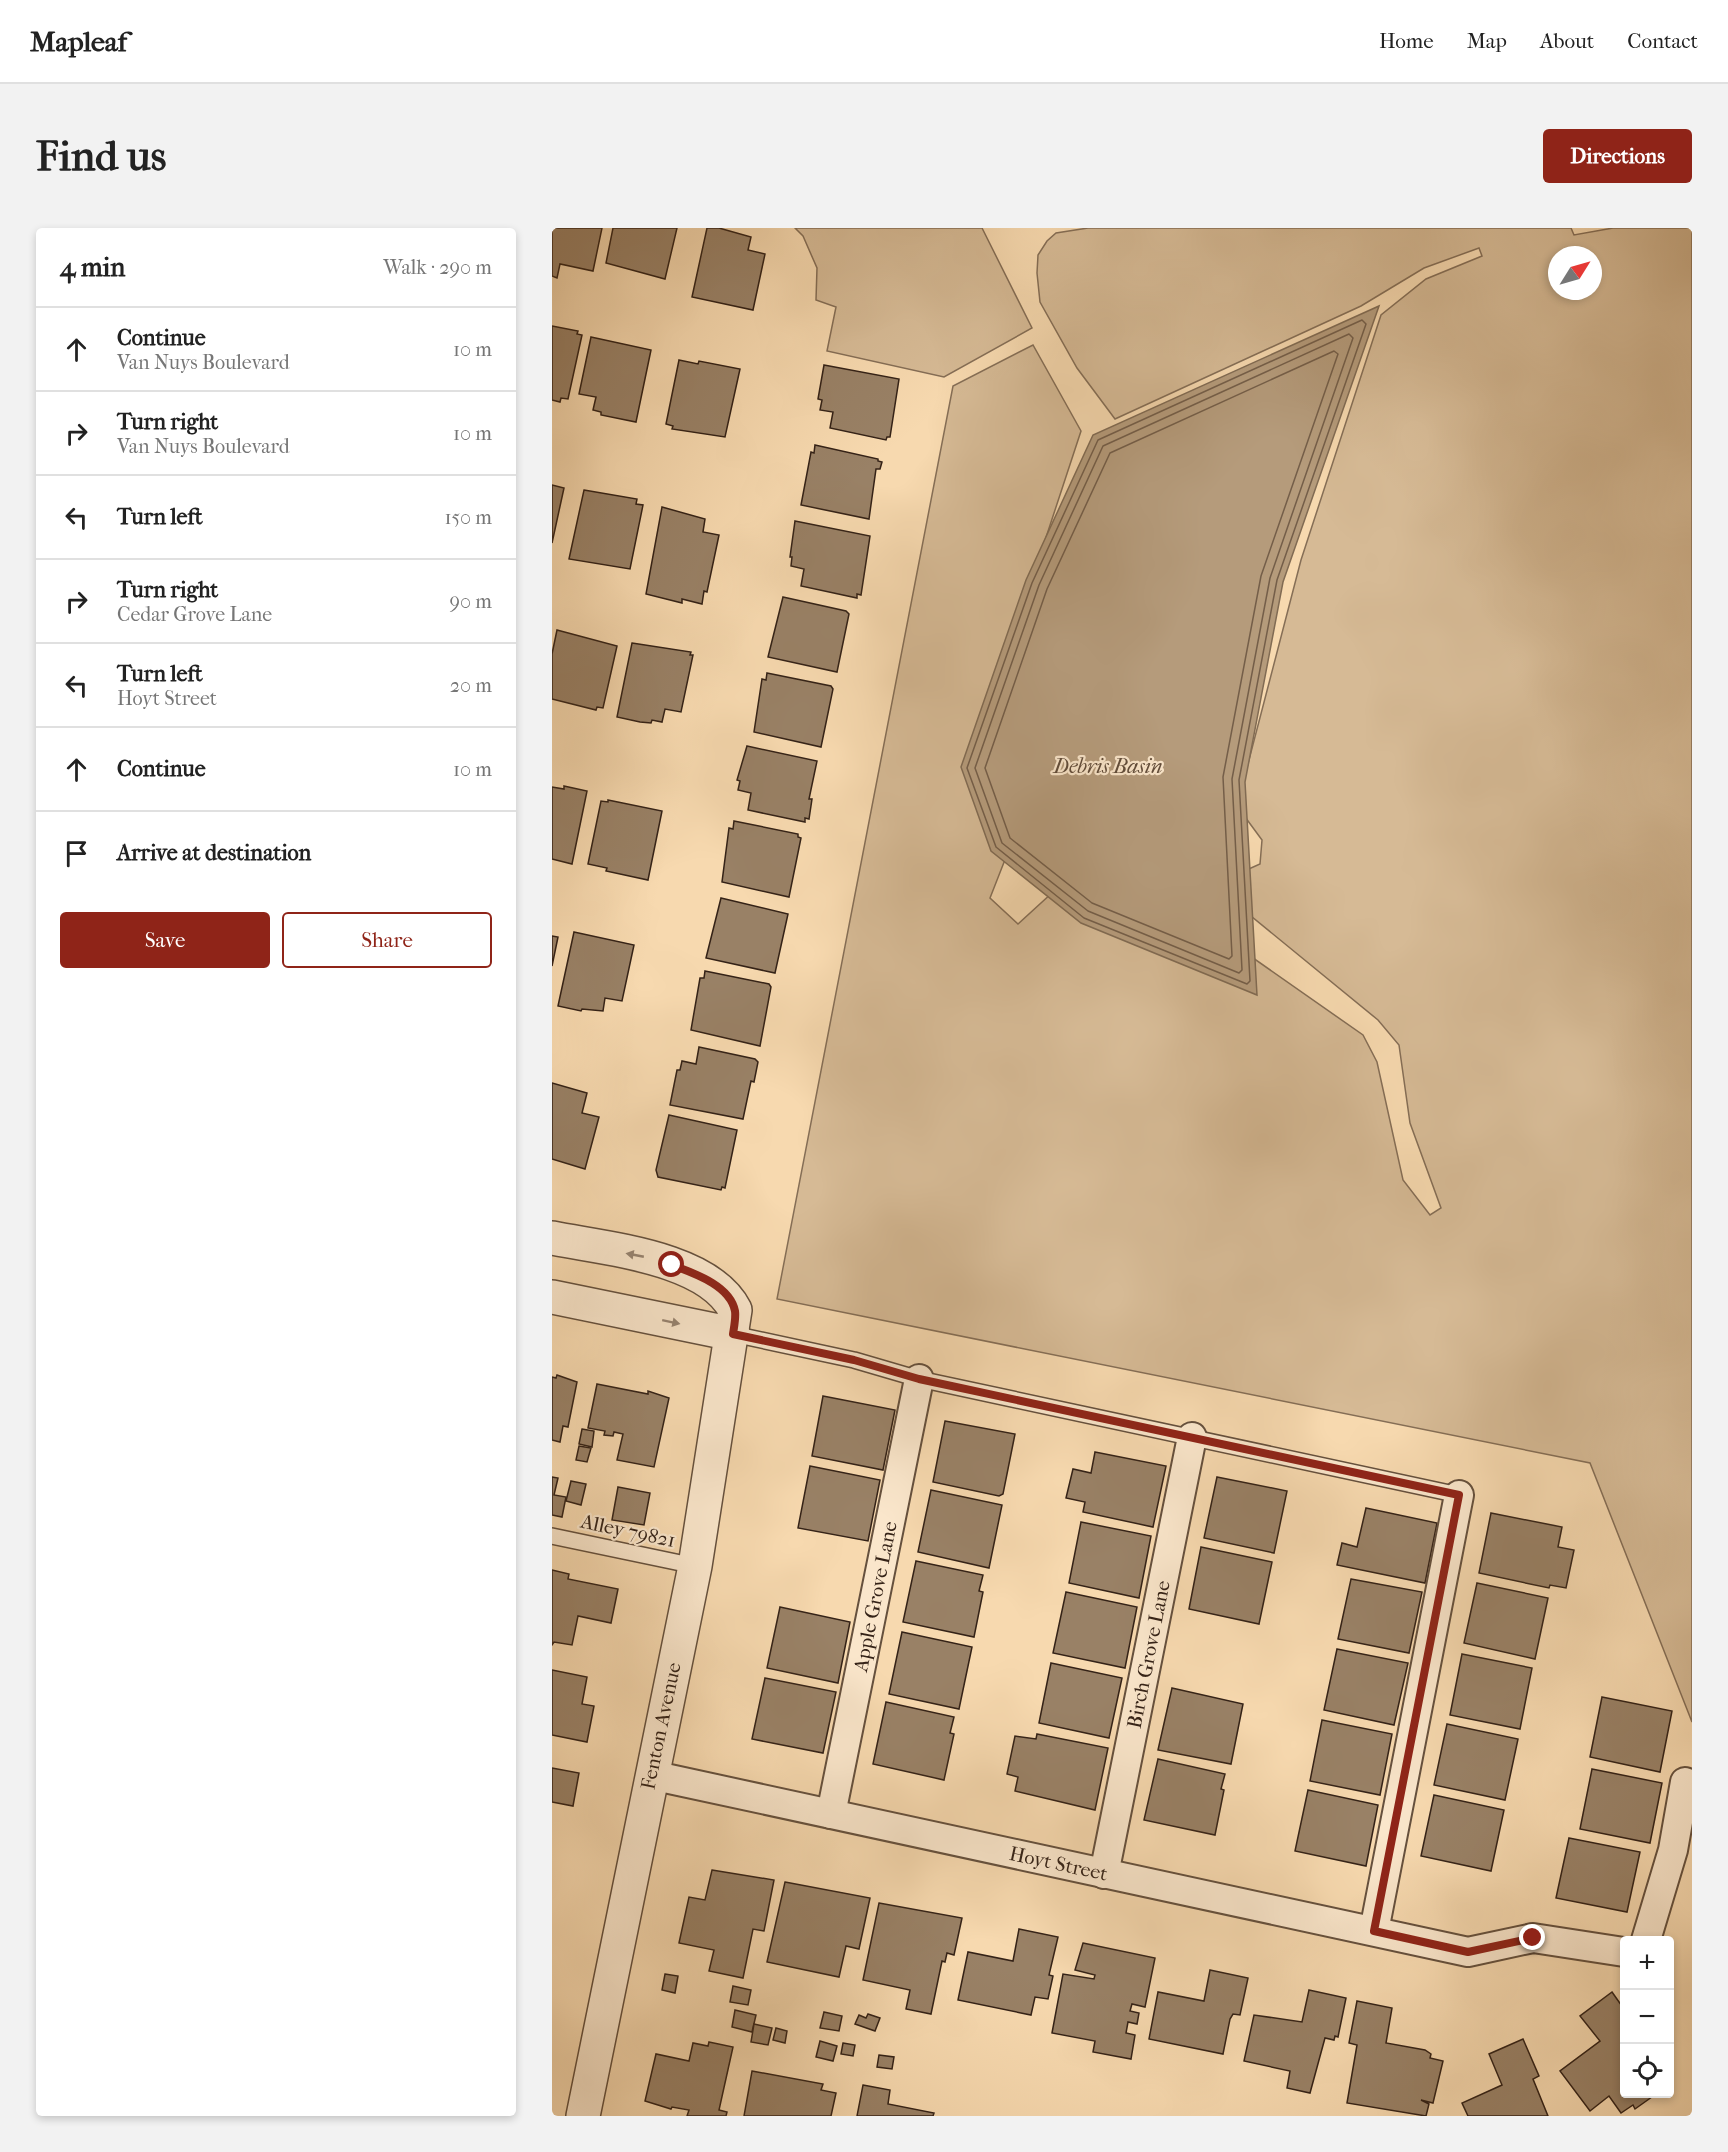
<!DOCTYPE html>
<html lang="en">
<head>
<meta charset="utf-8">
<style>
  body { margin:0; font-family:"IM FELL French Canon",serif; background:#f2f2f2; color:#222 }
  .controls { position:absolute; right:18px; bottom:18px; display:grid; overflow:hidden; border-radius:6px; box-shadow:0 3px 9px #0003 }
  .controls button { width:54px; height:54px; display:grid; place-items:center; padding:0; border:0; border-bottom:2px solid #e0e0e0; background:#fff; color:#222; font:30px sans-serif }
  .compass { position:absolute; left:996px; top:18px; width:54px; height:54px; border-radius:50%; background:#fff; box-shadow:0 3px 9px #0003; rotate:53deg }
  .stop { position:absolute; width:18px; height:18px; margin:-14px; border:4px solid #8f2418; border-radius:50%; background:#fff }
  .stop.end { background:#8f2418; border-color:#fff; box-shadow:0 2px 6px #0008 }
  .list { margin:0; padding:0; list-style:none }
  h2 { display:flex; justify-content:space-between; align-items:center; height:78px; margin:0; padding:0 24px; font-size:26px }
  h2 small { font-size:20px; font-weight:400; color:#767676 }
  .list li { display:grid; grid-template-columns:39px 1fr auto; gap:18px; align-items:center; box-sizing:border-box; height:84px; padding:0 24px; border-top:2px solid #e0e0e0 }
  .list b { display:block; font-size:22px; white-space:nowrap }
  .list p { margin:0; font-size:20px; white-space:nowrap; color:#767676 }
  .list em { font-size:20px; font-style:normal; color:#767676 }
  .actions { display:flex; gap:12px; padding:18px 24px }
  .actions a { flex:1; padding:14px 0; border:2px solid #8f2418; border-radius:6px; text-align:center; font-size:21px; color:#8f2418 }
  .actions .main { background:#8f2418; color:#fff }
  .icon { flex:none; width:33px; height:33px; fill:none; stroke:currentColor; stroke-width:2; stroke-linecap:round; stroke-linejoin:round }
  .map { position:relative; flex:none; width:1140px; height:1888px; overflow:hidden; border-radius:6px }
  header { display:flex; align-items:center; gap:36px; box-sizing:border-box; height:84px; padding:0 30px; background:#fff; border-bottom:2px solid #e0e0e0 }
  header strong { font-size:28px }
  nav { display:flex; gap:33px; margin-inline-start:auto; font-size:21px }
  .intro { display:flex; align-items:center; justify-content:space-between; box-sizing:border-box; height:144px; padding:0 36px }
  h1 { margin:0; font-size:42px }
  .button { padding:15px 27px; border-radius:6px; background:#8f2418; color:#fff; font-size:21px; font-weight:700 }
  main { display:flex; gap:36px; padding:0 36px }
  aside { flex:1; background:#fff; border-radius:6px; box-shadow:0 3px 9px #0003 }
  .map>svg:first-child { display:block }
  .green { fill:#d6ba95; stroke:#856e56; stroke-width:1.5; fill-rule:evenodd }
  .water { fill:#b59b7b; stroke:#816b53; stroke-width:1.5 }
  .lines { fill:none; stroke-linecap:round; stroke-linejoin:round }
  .shore { stroke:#745e49; stroke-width:1.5 }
  .building { fill:#998166; stroke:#342217; stroke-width:1.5 }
  .service-casing { stroke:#65503d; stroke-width:18 }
  .minor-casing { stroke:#65503d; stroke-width:32 }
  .tertiary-casing { stroke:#65503d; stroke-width:36 }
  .service { stroke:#fae6cb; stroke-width:15 }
  .minor { stroke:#fae6cb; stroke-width:28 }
  .tertiary { stroke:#fae6cb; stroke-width:33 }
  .oneway { fill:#978471 }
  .route { stroke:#8f2418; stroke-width:8 }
  .labels { text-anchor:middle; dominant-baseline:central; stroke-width:4.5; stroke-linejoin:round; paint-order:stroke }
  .street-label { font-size:20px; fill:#342217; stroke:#fae6cb }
  .water-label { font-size:21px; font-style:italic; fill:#614c3a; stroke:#fae6cb }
</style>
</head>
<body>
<header>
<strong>Mapleaf</strong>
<nav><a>Home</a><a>Map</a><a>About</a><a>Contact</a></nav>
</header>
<div class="intro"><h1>Find us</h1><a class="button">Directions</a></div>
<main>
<aside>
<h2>4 min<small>Walk · 290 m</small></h2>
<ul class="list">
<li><svg class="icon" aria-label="ahead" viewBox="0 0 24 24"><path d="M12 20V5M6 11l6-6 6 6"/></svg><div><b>Continue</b><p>Van Nuys Boulevard</p></div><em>10 m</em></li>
<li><svg class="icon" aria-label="right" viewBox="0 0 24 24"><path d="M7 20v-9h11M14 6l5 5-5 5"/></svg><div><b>Turn right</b><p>Van Nuys Boulevard</p></div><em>10 m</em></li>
<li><svg class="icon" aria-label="left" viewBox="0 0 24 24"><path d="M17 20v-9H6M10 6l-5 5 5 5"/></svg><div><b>Turn left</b></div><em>150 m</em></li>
<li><svg class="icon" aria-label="right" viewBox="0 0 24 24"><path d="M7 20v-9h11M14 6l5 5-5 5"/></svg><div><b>Turn right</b><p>Cedar Grove Lane</p></div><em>90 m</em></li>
<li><svg class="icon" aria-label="left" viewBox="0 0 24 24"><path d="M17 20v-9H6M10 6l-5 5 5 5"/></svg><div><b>Turn left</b><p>Hoyt Street</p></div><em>20 m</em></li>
<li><svg class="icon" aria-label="ahead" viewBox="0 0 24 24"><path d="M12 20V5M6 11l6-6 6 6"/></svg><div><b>Continue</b></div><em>10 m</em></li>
<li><svg class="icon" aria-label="arrive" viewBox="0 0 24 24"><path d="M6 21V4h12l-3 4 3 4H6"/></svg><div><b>Arrive at destination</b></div></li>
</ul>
<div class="actions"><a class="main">Save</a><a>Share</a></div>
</aside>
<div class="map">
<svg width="1140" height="1888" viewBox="0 0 1140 1888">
  <rect width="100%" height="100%" fill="#f7d9af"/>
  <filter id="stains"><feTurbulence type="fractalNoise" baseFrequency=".00333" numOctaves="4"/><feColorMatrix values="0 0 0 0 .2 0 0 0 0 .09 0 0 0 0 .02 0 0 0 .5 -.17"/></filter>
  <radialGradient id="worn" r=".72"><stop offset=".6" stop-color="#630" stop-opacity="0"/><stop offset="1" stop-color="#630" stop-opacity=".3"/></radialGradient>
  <!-- green -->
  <g class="green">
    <polygon points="243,0 430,0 480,100 392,149 275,123 284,79 264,72 265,40 251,8"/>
    <path d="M 536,0 L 1019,0 L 1022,7 L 1061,0 L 1140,0 L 1140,1494 L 1038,1235 L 225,1071 L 401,158 L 481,117 L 529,203 L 430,504 L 465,601 L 438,670 L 466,696 L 547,622 L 811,807 L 825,834 L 851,952 L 878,987 L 889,980 L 858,895 L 847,817 L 826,792 L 661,657 L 708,636 L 710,612 L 685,578 L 749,332 L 829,87 L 874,51 L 930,28 L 927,20 L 872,40 L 809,78 L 563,191 L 525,140 L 488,74 L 485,45 L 486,27 L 495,13 L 504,5 ZM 1005,27 L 1041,27 L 1041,63 L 1005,63 Z"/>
  </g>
  <!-- water -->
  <polygon class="water" points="827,78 731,354 693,554 705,767 529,695 439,623 409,539 474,352 541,207"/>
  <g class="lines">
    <!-- shore -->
    <g class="shore">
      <polygon points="810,92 814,96 725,352 687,552 698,753 695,756 532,690 444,619 415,540 480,355 546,212"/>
      <polygon points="797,106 801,110 718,350 680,551 690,742 687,745 536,683 450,615 423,540 487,357 551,218"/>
      <polygon points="782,123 786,126 709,348 671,549 680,728 677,731 540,675 458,610 433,540 495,361 558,225"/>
    </g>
  </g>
  <!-- building -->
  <g class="building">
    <polygon points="0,0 50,0 41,43 8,36 5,50 0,48"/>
    <polygon points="61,0 125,0 113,51 54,35"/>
    <polygon points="155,0 167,0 199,9 196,22 213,26 201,82 140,69"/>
    <polygon points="0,98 26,103 25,106 30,107 16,171 9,170 8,174 0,172"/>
    <polygon points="39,109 99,122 84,194 49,187 49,184 41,182 44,169 27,166"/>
    <polygon points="127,132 146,136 147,133 188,141 173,209 120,201 121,198 114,196"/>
    <polygon points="272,137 347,151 338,209 335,209 334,212 278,200 281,184 268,182 270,172 266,171"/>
    <polygon points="263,217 326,231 326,233 330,234 328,241 324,241 317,291 249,277 259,224 262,225"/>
    <polygon points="0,257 12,260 0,315"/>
    <polygon points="32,262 85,271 84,276 91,277 78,341 17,331"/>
    <polygon points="110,279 153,291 151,304 167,307 155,364 152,363 150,376 130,371 130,375 94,366"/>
    <polygon points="243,293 318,308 309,367 305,366 305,370 249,358 252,341 239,338 240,329 238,329"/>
    <polygon points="231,369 294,383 297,386 285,444 216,429"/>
    <polygon points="5,402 65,418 51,480 45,479 44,482 0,471 0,426"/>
    <polygon points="80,415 139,424 138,427 141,427 129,484 113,481 110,494 100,492 99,495 88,494 65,489"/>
    <polygon points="215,445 279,458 281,461 269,519 202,504 210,451 214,452"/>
    <polygon points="195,518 265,533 257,571 260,571 257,591 253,590 253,594 196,582 199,565 186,562 188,553 185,552"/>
    <polygon points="12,558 35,563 20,636 0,631 0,559 12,561"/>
    <polygon points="56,572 110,583 96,652 54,643 55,640 36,636 49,573 56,574"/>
    <polygon points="182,593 246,606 246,609 249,610 237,669 170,654 177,600 181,601"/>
    <polygon points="169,670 236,686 223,745 154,730"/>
    <polygon points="22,704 82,717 70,773 53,770 51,783 30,781 29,783 6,778"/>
    <polygon points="0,708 6,709 0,738"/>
    <polygon points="153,743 217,756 219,759 208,818 139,802 148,750 152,750"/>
    <polygon points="147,819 203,831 206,834 202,854 199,853 191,891 118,877 125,842 128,842 130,833 144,836"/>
    <polygon points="0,855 35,865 30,885 47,889 33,941 0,931"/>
    <polygon points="117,887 185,902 173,960 170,959 169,962 106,949 104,942"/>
    <polygon points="5,1147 25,1154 16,1199 11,1198 8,1214 0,1212 0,1149 4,1150"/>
    <polygon points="45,1156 96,1166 96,1163 117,1170 102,1239 65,1232 71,1206 62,1204 61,1208 52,1207 53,1203 36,1200"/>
    <polygon points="271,1168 343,1182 331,1242 260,1228"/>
    <polygon points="393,1193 463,1206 451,1266 447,1268 381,1254"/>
    <polygon points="30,1201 42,1203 40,1219 27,1216"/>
    <polygon points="27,1218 39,1220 35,1234 24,1232"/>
    <polygon points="543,1224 614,1238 601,1299 531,1284 533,1274 514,1270 521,1241 539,1245"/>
    <polygon points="258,1238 328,1252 316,1313 246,1300"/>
    <polygon points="0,1249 6,1250 2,1267 14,1269 10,1289 0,1287"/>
    <polygon points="665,1249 735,1263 722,1325 652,1310"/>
    <polygon points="19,1253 34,1256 29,1277 14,1273"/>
    <polygon points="66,1259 98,1265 92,1297 60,1292"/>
    <polygon points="379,1262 450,1277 437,1340 366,1324"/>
    <polygon points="814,1280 885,1295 873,1355 785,1337 790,1315 805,1319"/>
    <polygon points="939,1285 1010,1299 1006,1319 1022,1322 1014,1360 998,1357 997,1360 927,1345"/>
    <polygon points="529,1294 599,1308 587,1370 517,1355"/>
    <polygon points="649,1319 720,1334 707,1396 637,1381"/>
    <polygon points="364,1333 431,1347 427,1363 431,1364 422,1409 351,1394"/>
    <polygon points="0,1342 17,1346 16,1351 66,1361 59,1395 26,1388 20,1417 2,1414 0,1417"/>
    <polygon points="799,1351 870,1364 857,1425 786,1411"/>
    <polygon points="925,1355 996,1370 983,1431 912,1415"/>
    <polygon points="514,1364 585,1379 573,1440 501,1425"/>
    <polygon points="228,1379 298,1394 286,1455 215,1440"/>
    <polygon points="350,1404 420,1419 407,1481 337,1466"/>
    <polygon points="785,1421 856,1435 842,1497 772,1482"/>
    <polygon points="910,1426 980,1440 968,1501 898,1487"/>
    <polygon points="499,1435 570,1450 557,1510 487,1495"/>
    <polygon points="0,1442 35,1449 30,1476 42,1478 35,1514 0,1507"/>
    <polygon points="213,1450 284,1464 271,1525 200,1511"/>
    <polygon points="620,1460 691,1476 679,1536 606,1522"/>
    <polygon points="1050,1469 1120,1483 1108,1544 1038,1529"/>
    <polygon points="334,1474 402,1489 398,1505 402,1506 392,1552 321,1536"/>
    <polygon points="770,1492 840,1506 828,1567 758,1553"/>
    <polygon points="895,1496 966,1511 953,1572 882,1557"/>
    <polygon points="485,1506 556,1520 543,1582 463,1563 466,1549 455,1546 463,1508 484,1511"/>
    <polygon points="606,1531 673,1546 669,1561 672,1562 663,1607 592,1592"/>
    <polygon points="0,1540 27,1545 21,1578 0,1574"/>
    <polygon points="1040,1541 1110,1555 1098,1615 1028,1601"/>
    <polygon points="756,1562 826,1577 814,1638 743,1623"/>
    <polygon points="882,1567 952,1582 939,1643 869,1628"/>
    <polygon points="1017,1610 1088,1624 1075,1684 1004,1670"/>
    <polygon points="160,1642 222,1652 212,1703 201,1701 191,1750 157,1743 162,1722 127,1715 137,1669 153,1672"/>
    <polygon points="233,1654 318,1670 307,1721 294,1718 287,1749 215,1734"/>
    <polygon points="327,1675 410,1690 402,1727 395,1725 393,1734 390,1733 379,1786 354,1781 358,1762 311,1752"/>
    <polygon points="467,1701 506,1709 497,1747 501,1748 496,1771 483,1769 479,1787 406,1772 416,1724 461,1733"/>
    <polygon points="531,1715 603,1730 593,1779 580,1776 578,1783 587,1785 585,1796 576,1794 574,1805 583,1807 579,1831 541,1824 543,1813 500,1805 511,1746 542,1751 543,1747 523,1742"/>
    <polygon points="658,1742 696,1750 688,1787 681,1786 678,1791 671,1826 597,1811 606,1764 652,1773"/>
    <polygon points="113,1746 126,1748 123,1765 110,1762"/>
    <polygon points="181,1758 199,1762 196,1777 178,1774"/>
    <polygon points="757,1762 794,1770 786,1809 783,1808 782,1812 773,1810 758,1865 735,1860 738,1843 692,1833 702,1787 750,1794"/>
    <polygon points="1060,1764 1072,1781 1072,1866 1104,1866 1083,1881 1081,1877 1069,1885 1057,1868 1038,1883 1008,1843 1048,1813 1028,1788"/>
    <polygon points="805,1773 840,1780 834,1815 873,1822 879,1826 878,1830 891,1833 881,1875 869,1872 877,1876 874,1888 795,1875 805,1817 797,1815"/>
    <polygon points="183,1782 204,1787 200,1804 180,1799"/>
    <polygon points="272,1784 290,1788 287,1803 268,1800"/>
    <polygon points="316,1786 328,1790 323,1803 303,1796 307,1787 314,1790"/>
    <polygon points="202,1796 220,1800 216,1817 199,1814"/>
    <polygon points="224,1800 235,1803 233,1815 221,1812"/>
    <polygon points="971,1811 987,1848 981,1851 996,1888 916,1888 910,1875 950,1857 937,1826"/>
    <polygon points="268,1813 285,1818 281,1833 264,1829"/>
    <polygon points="157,1814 181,1819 167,1882 175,1884 174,1888 135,1888 137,1882 120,1879 119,1881 93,1873 104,1826 137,1833 141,1815 156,1818"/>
    <polygon points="291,1815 303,1817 301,1828 289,1826"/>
    <polygon points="327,1827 342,1829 340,1841 325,1839"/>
    <polygon points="200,1843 271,1856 269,1862 284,1865 279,1888 192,1888"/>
    <polygon points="311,1857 338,1862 336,1876 382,1885 381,1888 305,1888"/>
  </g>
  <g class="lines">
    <!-- service casing -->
    <g class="service-casing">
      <g id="service">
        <polyline points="181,1106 302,1132 367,1151 907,1267"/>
        <polyline points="0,1308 143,1338"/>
      </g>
    </g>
    <!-- minor casing -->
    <g class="minor-casing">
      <g id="minor">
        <path id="s1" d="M 99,1547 L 916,1724 L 981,1710 L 1072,1724"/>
        <path id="s2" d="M 279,1586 L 367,1151"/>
        <path id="s3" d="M 552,1646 L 640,1209"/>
        <polyline points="822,1703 907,1267"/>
        <polyline points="1094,1712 1121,1622 1133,1554"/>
      </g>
    </g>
    <!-- tertiary casing -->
    <g class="tertiary-casing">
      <g id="tertiary">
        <path d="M 0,1010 C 54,1021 156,1029 183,1082 L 143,1338 L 31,1888"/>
        <polyline points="0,1069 181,1106"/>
      </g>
    </g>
    <!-- service -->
    <use href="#service" class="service"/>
    <!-- minor -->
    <use href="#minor" class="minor"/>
    <!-- tertiary -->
    <use href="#tertiary" class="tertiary"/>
  </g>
  <!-- one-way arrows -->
  <defs><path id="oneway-solid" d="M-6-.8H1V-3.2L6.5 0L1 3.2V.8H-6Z" transform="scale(1.5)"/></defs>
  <g class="oneway">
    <use href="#oneway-solid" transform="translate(83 1027) rotate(-169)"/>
    <use href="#oneway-solid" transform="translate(119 1094) rotate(12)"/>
  </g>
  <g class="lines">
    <!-- route -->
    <path class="route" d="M 120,1037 C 141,1045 178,1057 183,1083 C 184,1090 182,1099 181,1106 L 302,1132 L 367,1151 L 907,1267 L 822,1703 L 916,1724 L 981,1710"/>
  </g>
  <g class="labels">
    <!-- street labels -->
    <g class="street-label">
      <text transform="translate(76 1303) rotate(12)">Alley 79821</text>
      <text stroke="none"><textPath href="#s2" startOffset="222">Apple Grove Lane</textPath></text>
      <text stroke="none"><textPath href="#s3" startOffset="224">Birch Grove Lane</textPath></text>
      <text transform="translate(109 1498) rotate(-78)">Fenton Avenue</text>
      <text stroke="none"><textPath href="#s1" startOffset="417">Hoyt Street</textPath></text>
    </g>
    <!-- water labels -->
    <g class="water-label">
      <text x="556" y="538">Debris Basin</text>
    </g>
  </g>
  <rect width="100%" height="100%" filter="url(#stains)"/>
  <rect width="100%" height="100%" fill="url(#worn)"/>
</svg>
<div class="controls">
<button>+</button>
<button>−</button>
<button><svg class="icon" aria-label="locate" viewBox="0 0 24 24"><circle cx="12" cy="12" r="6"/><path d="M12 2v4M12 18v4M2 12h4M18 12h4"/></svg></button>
</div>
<svg class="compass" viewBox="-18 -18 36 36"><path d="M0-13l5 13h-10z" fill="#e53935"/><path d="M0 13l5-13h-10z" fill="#767676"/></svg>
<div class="stop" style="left:120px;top:1037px"></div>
<div class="stop end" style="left:981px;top:1710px"></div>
</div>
</main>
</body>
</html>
